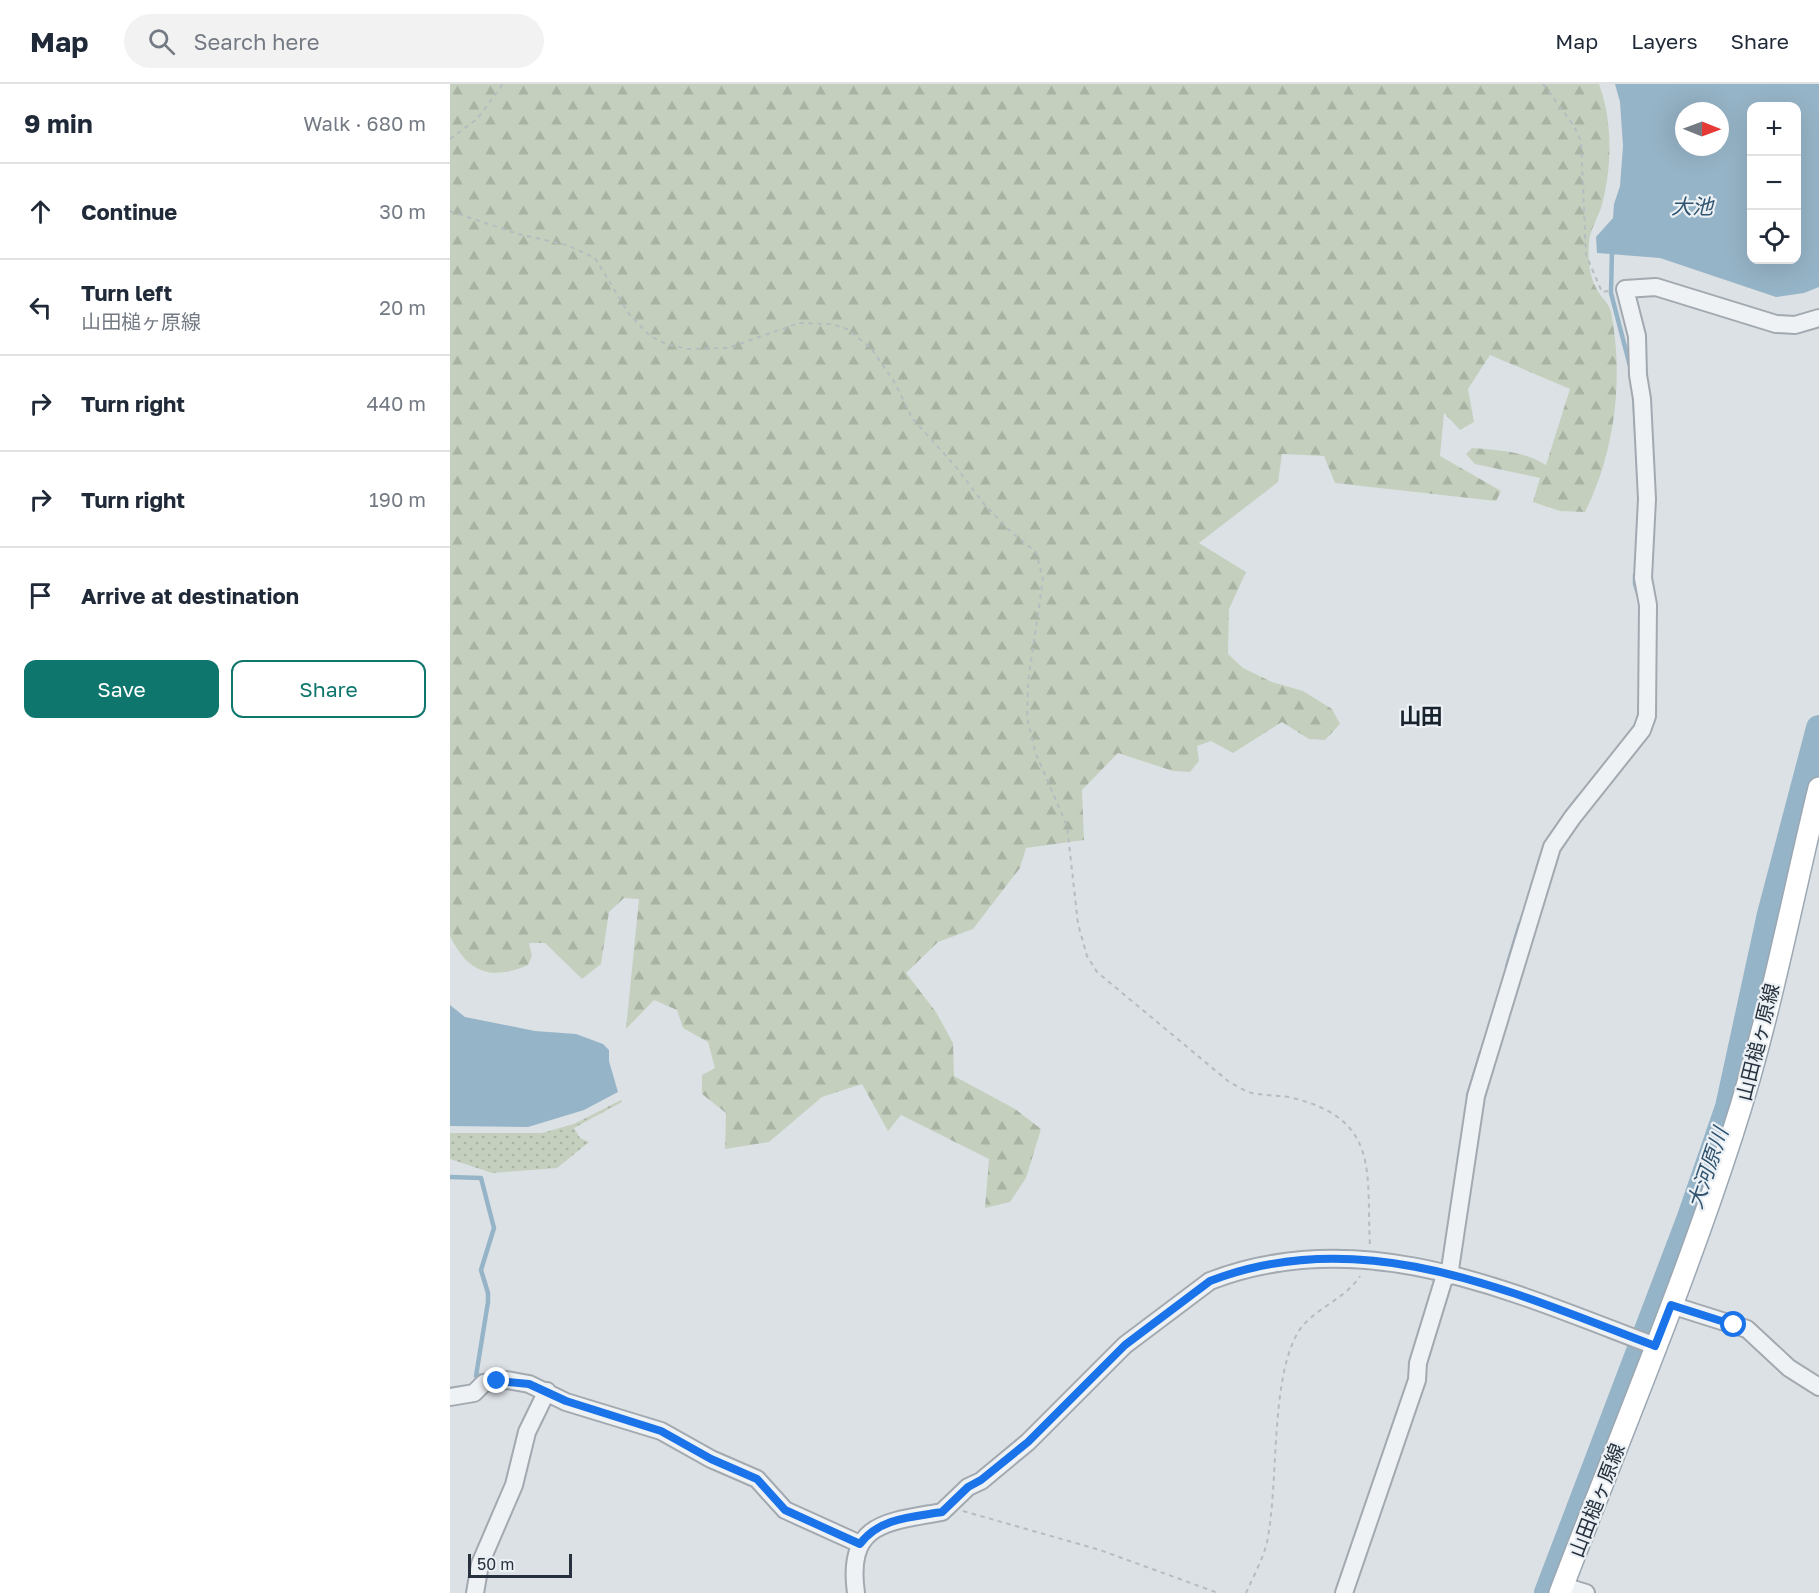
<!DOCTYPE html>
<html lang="en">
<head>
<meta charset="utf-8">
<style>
  body { margin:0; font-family:"Golos Text","Noto Sans JP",sans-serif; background:#f2f2f3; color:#1f2937 }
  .controls { position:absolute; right:18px; top:18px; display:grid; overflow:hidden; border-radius:12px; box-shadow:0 6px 24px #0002 }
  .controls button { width:54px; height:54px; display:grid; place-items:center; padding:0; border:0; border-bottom:2px solid #e0e1e3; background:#fff; color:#1f2937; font:30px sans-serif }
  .compass { position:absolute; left:1225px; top:18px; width:54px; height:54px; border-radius:50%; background:#fff; box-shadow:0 6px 24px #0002; rotate:91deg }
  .scale { position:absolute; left:18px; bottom:15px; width:104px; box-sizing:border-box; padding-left:6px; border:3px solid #26313d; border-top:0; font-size:16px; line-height:21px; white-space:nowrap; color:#26313d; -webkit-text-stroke:4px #ebf0f4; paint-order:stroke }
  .stop { position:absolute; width:18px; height:18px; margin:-14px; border:4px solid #1a73e8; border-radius:50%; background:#fff }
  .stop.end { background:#1a73e8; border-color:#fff; box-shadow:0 2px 6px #0008 }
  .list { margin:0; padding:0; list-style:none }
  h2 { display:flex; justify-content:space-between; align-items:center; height:78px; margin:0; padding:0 24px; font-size:26px }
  h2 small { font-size:20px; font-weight:400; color:#747a83 }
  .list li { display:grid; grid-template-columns:39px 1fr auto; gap:18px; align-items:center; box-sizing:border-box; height:96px; padding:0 24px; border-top:2px solid #e0e1e3 }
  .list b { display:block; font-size:22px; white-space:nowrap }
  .list p { margin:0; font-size:20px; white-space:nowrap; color:#747a83 }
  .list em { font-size:20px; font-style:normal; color:#747a83 }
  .actions { display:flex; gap:12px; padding:18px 24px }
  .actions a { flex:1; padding:14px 0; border:2px solid #0f766e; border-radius:12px; text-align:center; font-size:21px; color:#0f766e }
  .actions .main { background:#0f766e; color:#fff }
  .icon { flex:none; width:33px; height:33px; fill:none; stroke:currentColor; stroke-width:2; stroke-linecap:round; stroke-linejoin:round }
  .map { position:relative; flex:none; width:1369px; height:1509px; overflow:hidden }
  header { display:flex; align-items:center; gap:36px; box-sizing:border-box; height:84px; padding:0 30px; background:#fff; border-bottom:2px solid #e0e1e3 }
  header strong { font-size:28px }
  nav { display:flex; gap:33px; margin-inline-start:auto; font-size:21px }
  .search { width:420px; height:54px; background:#f2f2f3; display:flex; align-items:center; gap:15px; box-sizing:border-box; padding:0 21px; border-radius:33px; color:#747a83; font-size:22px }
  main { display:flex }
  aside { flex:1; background:#fff }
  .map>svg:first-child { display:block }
  .grass { fill:url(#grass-dots) }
  .forest { fill:url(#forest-firs) }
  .water { fill:#96b4c7; fill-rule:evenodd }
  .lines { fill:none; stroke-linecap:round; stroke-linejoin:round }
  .stream { stroke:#96b4c7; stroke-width:4.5 }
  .river { stroke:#96b4c7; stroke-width:26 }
  .minor-casing { stroke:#a2a9b0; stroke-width:20 }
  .major-casing { stroke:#9ba7b2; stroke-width:24 }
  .path { stroke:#b7bcc1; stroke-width:2; stroke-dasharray:4.5 4.5; stroke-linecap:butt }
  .minor { stroke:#eff2f5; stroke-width:16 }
  .major { stroke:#fff; stroke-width:21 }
  .route { stroke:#1a73e8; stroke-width:8 }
  .labels { text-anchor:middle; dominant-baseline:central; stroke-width:4.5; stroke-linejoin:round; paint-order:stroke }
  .street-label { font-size:20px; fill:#26313d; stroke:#ebf0f4 }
  .water-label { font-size:21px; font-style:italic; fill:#305470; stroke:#ebf0f4 }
  .quarter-label { font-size:22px; font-weight:bold; fill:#18222d; stroke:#ebf0f4 }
</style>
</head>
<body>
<header>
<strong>Map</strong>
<div class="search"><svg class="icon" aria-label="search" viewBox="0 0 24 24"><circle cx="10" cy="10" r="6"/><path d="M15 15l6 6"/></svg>Search here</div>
<nav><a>Map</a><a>Layers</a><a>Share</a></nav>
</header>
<main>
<aside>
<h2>9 min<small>Walk · 680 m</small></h2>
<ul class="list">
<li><svg class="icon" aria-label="ahead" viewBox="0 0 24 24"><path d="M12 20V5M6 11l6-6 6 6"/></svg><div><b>Continue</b></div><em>30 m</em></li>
<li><svg class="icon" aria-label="left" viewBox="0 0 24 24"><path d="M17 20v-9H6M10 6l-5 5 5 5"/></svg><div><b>Turn left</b><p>山田槌ヶ原線</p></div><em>20 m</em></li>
<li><svg class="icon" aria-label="right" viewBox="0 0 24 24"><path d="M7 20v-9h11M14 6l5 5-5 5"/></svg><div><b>Turn right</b></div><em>440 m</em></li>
<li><svg class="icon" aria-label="right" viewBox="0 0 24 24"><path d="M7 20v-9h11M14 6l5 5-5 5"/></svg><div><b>Turn right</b></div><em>190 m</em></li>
<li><svg class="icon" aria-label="arrive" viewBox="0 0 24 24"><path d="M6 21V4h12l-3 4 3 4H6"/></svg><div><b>Arrive at destination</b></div></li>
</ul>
<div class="actions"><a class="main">Save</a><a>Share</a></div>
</aside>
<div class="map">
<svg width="1369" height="1509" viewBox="0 0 1369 1509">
  <defs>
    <pattern id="grass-dots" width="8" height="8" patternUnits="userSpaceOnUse" patternTransform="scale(1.5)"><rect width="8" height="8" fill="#c4d0bd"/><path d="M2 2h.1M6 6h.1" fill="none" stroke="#a8b3a3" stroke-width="1.8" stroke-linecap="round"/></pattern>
    <pattern id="forest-firs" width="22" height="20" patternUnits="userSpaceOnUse" patternTransform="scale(1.5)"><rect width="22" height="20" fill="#c4d0bd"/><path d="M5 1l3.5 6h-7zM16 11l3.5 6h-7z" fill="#a8b3a3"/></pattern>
  </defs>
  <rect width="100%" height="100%" fill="#dce1e6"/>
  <!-- grass -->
  <polygon class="grass" points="171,1016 172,1018 124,1044 130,1054 139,1058 107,1084 42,1089 0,1075 0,1049 92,1049 124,1040"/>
  <!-- forest -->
  <path class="forest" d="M 0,0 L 1149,0 C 1163,38 1162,82 1152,121 C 1148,134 1139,147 1139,160 C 1138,178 1139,193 1149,209 C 1153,215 1159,220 1161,228 C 1174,294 1165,368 1135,428 L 1110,427 L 1083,418 L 1090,394 L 1025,380 L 1016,370 L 1022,364 C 1047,366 1074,367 1096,381 L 1120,305 L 1040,271 L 1018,305 L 1024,338 L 1010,346 L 994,329 L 990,372 L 1051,407 L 1046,417 L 885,399 L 874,372 L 832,370 L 828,398 L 749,459 L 796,488 L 779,525 L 778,570 L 793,584 L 822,598 L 853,607 L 882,625 L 890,640 L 875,656 L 859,655 L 832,638 L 783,669 L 761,657 L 747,662 L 749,677 L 740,688 L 723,687 L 668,669 L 632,706 L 634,756 L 576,764 L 570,784 L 523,845 L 488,858 L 456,889 L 486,928 L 503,959 L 504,992 L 565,1025 L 591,1045 L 576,1094 L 560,1118 L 535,1124 L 539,1075 L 451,1031 L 438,1047 L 412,1000 L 372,1013 L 319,1058 L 275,1065 L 276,1029 L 252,1010 L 252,991 L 265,984 L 258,958 L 233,944 L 227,926 L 204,916 L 176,945 L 189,815 L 174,814 L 159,828 L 151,880 L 132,895 L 95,859 L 79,859 L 82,872 L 78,881 C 41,897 18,889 0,852 Z"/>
  <!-- water -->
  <g class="water">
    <path d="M 1165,0 L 1369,0 L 1369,203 L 1354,209 L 1326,213 L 1210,174 L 1147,169 L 1146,153 L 1163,134 L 1164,120 L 1170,102 L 1173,62 L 1170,18 ZM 1302,22 L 1346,22 L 1346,176 L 1302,176 ZM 1234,27 L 1270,27 L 1270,63 L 1234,63 Z"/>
    <polygon points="0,921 15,933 85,947 126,950 153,960 159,966 159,977 168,1008 134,1026 78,1043 0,1042"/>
  </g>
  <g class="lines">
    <!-- stream -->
    <g class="stream">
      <polyline points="1162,165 1161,209 1181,286"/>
      <polyline points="1184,308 1186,345"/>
      <polyline points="1185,491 1185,500 1189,512"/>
      <polyline points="1117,728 1128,714"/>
      <polyline points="1088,783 1096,760"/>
      <polyline points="1057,883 1070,840"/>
      <polyline points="1018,1012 1031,969"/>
      <polyline points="0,1093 31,1094 44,1144 31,1186 38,1209 38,1218 26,1292 36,1291"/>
    </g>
    <!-- river -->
    <polyline class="river" points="1097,1509 1239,1136 1278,1023 1320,830 1369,644"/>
    <!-- minor casing -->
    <g class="minor-casing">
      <g id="minor">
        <polyline points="999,1192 1026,1012 1102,763 1122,734 1192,646 1197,632 1198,521 1193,494 1197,415 1192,315 1188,291 1187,252 1175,205 1206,203 1326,240 1345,241 1369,234"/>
        <polyline points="1221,1221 1297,1245 1339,1284 1369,1303"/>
        <polyline points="0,1313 24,1309 34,1299 57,1296 79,1300 116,1318 211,1347 261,1375 307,1395 335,1426 410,1460"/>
        <polyline points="1113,1502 1136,1509"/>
        <polyline points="25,1509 30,1480 64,1401 77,1348 97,1307"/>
        <path d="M 406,1509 C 396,1438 437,1438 492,1428 L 518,1403 L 531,1397 L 578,1358 L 675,1261 L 760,1197 C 913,1138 1062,1208 1205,1262"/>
        <polyline points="894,1509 967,1296 968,1279 995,1191"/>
      </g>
    </g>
    <!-- major casing -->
    <g class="major-casing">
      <path id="major" d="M 1110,1509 C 1168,1357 1232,1206 1282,1051 C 1319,938 1341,819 1369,704"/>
    </g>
    <!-- path -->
    <g class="path">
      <polyline points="1093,0 1124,42 1131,57 1136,171 1152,208 1159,207"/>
      <polyline points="0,55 27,35 53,0"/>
      <path d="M 0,127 L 68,150 L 117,161 L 145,174 L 179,230 L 200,252 L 216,260 L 237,265 L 278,264 L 349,239 L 381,240 L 397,245 L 421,264 L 445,299 L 462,334 L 506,383 L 534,420 L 561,448 L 586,468 L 593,495 L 578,598 L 577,634 L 586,670 L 617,742 L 628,840 L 637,872 L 647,888 L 778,997 C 785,1001 794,1007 802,1009 C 816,1012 830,1011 843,1014 C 931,1036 916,1089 920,1163"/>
      <polyline points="513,1427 650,1466 768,1509"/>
      <path d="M 796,1509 C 803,1493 813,1475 817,1458 C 829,1400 820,1299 847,1250 C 861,1225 894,1217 910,1192"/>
    </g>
    <!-- minor -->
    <use href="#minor" class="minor"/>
    <!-- major -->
    <use href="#major" class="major"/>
  </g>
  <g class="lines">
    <!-- route -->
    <path class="route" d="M 47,1297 L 79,1300 L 116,1317 L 211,1347 L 261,1375 L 307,1395 L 335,1426 L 410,1460 C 429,1434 462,1433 492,1428 L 518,1403 L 531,1396 L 578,1358 L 675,1261 L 760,1197 C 913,1138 1062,1208 1205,1262 L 1221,1221 L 1284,1241"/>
  </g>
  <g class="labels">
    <!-- street labels -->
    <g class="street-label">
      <text transform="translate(1307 958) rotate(-76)">山田槌ヶ原線</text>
      <text transform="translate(1146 1416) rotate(-69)">山田槌ヶ原線</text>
    </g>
    <!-- water labels -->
    <g class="water-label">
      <text x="1242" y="122">大池</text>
      <text transform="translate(1257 1084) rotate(-71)">大河原川</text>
    </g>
    <!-- quarter labels -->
    <g class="quarter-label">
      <text x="971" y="631">山田</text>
    </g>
  </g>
</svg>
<div class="controls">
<button>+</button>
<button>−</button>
<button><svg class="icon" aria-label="locate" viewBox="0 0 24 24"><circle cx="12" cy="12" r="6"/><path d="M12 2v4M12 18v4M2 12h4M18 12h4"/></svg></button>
</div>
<svg class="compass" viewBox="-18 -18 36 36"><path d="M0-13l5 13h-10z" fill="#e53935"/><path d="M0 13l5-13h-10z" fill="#747a83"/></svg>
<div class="scale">50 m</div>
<div class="stop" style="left:1284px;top:1241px"></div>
<div class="stop end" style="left:47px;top:1297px"></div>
</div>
</main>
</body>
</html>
